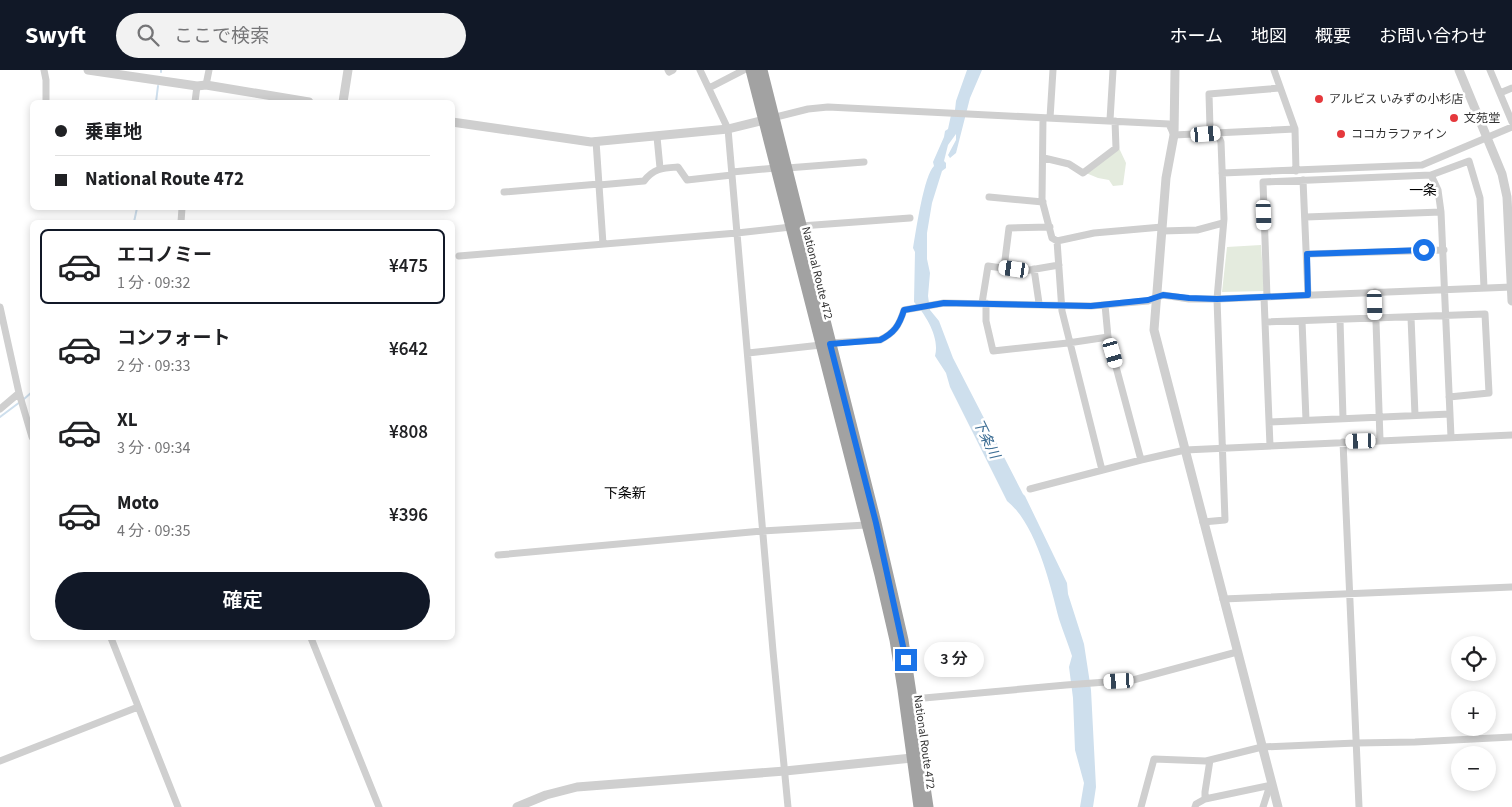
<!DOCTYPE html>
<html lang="ja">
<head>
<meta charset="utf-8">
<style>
  :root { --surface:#fff; --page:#f2f2f2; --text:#202124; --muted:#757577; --line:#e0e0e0; --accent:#111827 }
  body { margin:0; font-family:"Source Sans 3","Noto Sans JP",sans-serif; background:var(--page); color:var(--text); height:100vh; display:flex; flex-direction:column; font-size:19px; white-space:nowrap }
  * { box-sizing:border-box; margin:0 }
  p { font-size:16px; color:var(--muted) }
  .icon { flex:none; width:28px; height:28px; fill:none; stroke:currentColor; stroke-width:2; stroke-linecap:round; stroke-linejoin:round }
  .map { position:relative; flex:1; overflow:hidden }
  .panel { position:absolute; left:30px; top:150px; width:425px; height:420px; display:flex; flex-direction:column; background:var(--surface); border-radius:8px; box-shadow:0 2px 8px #0003 }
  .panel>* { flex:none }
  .hud { position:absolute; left:30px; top:30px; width:425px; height:110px; border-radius:8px; box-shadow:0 2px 8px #0003; display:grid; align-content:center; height:110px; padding:0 25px; background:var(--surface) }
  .tools { position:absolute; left:1451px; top:566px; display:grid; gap:10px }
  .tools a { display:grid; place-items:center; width:45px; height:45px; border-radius:50%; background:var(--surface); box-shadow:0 2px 8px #0003; font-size:25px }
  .end { position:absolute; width:22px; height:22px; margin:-11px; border:6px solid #1a73e8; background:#fff; box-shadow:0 0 0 2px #fff }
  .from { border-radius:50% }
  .bubble { position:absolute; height:35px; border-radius:18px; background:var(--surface); box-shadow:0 2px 8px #0003; font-size:16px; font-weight:600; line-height:35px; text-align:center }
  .car { position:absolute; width:15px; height:30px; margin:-15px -8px; border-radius:6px; box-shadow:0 0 4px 1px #0007; background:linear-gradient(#fff 24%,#345 0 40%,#fff 0 76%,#345 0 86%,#fff 0) }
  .hud b { display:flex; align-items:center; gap:18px; height:48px; font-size:19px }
  .hud b+b { border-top:1px solid var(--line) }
  .hud i { width:12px; height:12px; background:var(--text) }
  ul { padding:9px 0 0; list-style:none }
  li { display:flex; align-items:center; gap:15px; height:75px; margin:0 10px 8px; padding:0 15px; border:2px solid transparent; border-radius:8px }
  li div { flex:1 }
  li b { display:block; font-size:19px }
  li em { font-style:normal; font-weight:600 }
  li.active { border-color:var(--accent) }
  li>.icon { width:45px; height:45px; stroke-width:1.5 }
  .button { display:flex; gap:10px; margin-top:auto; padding:10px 25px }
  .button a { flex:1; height:58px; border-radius:30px; background:var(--accent); color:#fff; font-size:20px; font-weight:600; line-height:58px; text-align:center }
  header { display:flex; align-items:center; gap:30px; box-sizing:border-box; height:70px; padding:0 25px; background:var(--accent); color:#fff }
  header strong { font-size:24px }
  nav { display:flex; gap:28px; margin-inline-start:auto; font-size:18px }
  .search { width:350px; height:45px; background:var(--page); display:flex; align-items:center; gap:12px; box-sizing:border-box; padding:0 18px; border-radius:28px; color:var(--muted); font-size:19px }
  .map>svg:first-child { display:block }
  .green { fill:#e4ebde }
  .water { fill:#cedfed }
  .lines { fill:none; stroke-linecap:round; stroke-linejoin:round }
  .stream { stroke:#cedfed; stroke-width:2 }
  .minor { stroke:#cfcfcf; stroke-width:7 }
  .tertiary { stroke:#cfcfcf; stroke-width:9 }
  .trunk { stroke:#a2a2a2; stroke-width:11 }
  .route { stroke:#1a73e8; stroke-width:6 }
  .poi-dot { fill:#e5383c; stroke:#fff; stroke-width:2 }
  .labels { text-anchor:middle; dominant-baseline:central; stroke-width:5; stroke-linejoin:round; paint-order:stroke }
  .poi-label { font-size:12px; fill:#323232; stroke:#fff; text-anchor:start }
  .street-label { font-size:12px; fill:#323232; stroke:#fff }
  .neighbourhood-label { font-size:14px; fill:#000; stroke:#fff }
  .water-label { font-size:14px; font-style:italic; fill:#3f6f95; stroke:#fff }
</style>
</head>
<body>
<header>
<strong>Swyft</strong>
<div class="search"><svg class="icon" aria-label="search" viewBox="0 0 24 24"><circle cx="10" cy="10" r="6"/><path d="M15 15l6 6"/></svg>ここで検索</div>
<nav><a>ホーム</a><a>地図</a><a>概要</a><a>お問い合わせ</a></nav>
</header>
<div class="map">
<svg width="1512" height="737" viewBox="0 0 1512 737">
  <rect width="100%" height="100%" fill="#fff"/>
  <!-- green -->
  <path class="green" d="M1119 78 1126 93 1123 115 1113 116 1109 110 1098 108 1086 103Z
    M1261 175 1264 221 1222 222 1227 177Z"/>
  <!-- water -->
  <path class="water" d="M967 0H982L970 28 956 83 950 88 948 85 956 70V64L948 75 944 91 946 93V98L942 101 932 133 927 163V189L930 203 928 226 930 240 939 251 953 288 1023 424 1025 426 1067 513 1068 524 1084 574 1091 620 1096 717 1093 737H1080L1084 713 1075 680 1073 628 1069 597 1072 586C1068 574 1063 561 1059 549 1050 514 1036 454 1007 431L950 317 946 303 935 286C940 268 926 245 914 232L915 182 913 178C916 161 924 105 934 96L933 92 944 67 945 61 948 59 951 45 955 40 956 31Z"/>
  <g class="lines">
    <!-- stream -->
    <path class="stream" d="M161 2V0
      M156 32 158 16
      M134 152 137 138
      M24 329 32 322
      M0 347 20 332"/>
    <!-- minor -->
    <path class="minor" d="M44 0 46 10V32
      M668 0 669 2 673 0
      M700 0 728 59 773 581 788 737
      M1274 0 1295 59 1296 101
      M1490 0 1512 52
      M206 15 209 0
      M709 18 744 0
      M1500 23 1512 18
      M195 32 197 16
      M772 48 808 39 828 37 1169 54 1174 65 1295 59
      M1043 48 1042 130 1052 168 1057 171 1062 241 1102 400
      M1050 48 1053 0
      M1110 50 1113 0
      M657 67 660 98
      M596 71 603 174
      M1044 88 1069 94 1083 103 1116 78 1115 51
      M787 98 864 92
      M732 102 776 98
      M1222 103 1422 95 1512 57
      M1431 105 1438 120 1441 142 1451 367
      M1303 110 1308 225
      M599 115 644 111C654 98 663 98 678 97L687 110 732 105
      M504 122 599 114
      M989 127 1043 132
      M1306 147 1441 142
      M181 152 182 138
      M801 156 910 148
      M1162 161 1197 160 1223 153
      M1057 171 1094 163 1162 157
      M1307 184 1444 180
      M459 186 737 163 791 157
      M1004 198 1009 158 1050 157
      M1034 199 1039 233
      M1375 222 1380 370
      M1264 227 1270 376
      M1267 227 1263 112 1431 105 1469 91 1480 128 1484 218
      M982 233 988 196 1024 201 1059 195
      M986 233V251L993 281 1068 273 1108 267
      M1105 235 1108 267 1141 390
      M0 237 19 323 32 367
      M1411 247 1415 345
      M1340 250 1343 348
      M1302 251 1306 350
      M1265 252 1485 244 1489 323 1449 327
      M829 273 880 270C894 263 899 256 904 240L944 233 1091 236 1148 231 1163 225 1189 229H1217L1512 217
      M748 283 821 275
      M0 339 19 323
      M1269 352 1450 344
      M1343 372 1359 737
      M1030 419 1141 390 1185 380 1512 365
      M1203 452 1225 450 1217 229 1224 149 1221 72 1217 63 1210 58 1209 24 1280 18
      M498 485 762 461 866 455
      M1223 529 1512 517
      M111 568 178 737
      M311 568 379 737
      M913 629 1066 615 1133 610 1237 582
      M0 691 138 637
      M1205 729V722L1210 690
      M1141 737 1154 689 1206 691 1262 677 1356 673 1415 672 1512 667
      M1195 737 1196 734 1205 729 1272 715
      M1263 737 1270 715"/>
    <!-- tertiary -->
    <path class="tertiary" d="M88 0 197 16 206 15 309 32
      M1175 0 1174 65 1166 108 1154 260 1278 737
      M1459 0 1502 104 1507 127 1512 231
      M343 32 348 0
      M452 52 591 72 728 59 764 50
      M517 737 546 725 577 717 785 701 912 688"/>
    <!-- trunk -->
    <path class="trunk" d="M751 0 880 505 895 570 903 620 919 737
      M762 0 876 453 903 570 928 737"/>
  </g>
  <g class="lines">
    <!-- route -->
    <path class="route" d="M906 590 876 453 830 274 880 270C894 263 899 256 904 240L944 233 1091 236 1148 230 1163 225 1189 228 1217 229 1308 225 1307 184 1424 180"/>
  </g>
  <!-- markers -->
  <g class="poi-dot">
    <circle cx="1319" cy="29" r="5"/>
    <circle cx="1454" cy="48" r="5"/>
    <circle cx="1341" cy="64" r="5"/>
  </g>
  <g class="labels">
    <!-- poi labels -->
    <g class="poi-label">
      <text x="1329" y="29">アルビス いみずの小杉店</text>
      <text x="1464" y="48">文苑堂</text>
      <text x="1351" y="64">ココカラファイン</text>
    </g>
    <!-- street labels -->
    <g class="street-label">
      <text transform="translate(817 203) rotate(76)">National Route 472</text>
      <text transform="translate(924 672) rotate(82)">National Route 472</text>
    </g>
    <!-- neighbourhood labels -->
    <g class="neighbourhood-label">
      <text x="1423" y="121">一条</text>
      <text x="625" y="424">下条新</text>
    </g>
    <!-- water labels -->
    <g class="water-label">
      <text transform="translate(986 369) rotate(64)">下条川</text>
    </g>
  </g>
</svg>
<div class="tools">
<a><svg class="icon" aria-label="locate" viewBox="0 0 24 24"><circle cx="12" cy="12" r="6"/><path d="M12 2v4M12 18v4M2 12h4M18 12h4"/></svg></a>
<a>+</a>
<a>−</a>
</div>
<i class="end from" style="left:1424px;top:180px"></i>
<i class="end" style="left:906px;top:590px"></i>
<div class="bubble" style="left:924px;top:572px;width:60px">3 分</div>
<i class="car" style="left:1206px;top:64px;rotate:85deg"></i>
<i class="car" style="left:1264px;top:145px;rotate:178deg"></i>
<i class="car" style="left:1014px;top:199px;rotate:278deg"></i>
<i class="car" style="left:1375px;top:235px;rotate:178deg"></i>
<i class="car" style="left:1113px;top:283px;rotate:164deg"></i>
<i class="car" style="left:1361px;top:371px;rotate:268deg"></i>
<i class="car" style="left:1119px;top:611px;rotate:267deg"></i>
<div class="hud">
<b><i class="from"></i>乗車地</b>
<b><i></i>National Route 472</b>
</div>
<section class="panel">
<ul>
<li class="active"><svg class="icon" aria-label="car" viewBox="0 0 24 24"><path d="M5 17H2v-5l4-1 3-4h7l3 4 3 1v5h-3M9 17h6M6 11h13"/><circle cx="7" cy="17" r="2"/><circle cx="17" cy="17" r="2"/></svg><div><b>エコノミー</b><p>1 分 · 09:32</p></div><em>¥475</em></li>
<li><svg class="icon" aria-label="car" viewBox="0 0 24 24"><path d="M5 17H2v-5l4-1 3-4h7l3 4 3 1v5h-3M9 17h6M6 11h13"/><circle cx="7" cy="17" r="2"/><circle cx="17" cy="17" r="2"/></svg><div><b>コンフォート</b><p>2 分 · 09:33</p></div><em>¥642</em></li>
<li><svg class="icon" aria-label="car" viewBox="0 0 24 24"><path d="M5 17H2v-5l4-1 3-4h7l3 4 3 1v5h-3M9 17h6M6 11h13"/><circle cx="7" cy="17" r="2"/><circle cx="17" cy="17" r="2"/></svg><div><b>XL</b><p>3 分 · 09:34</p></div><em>¥808</em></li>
<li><svg class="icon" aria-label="car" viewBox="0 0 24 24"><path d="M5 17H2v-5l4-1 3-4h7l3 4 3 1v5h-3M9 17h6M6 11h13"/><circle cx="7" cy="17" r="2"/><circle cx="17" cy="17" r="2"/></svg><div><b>Moto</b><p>4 分 · 09:35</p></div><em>¥396</em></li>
</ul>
<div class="button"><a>確定</a></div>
</section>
</div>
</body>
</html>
